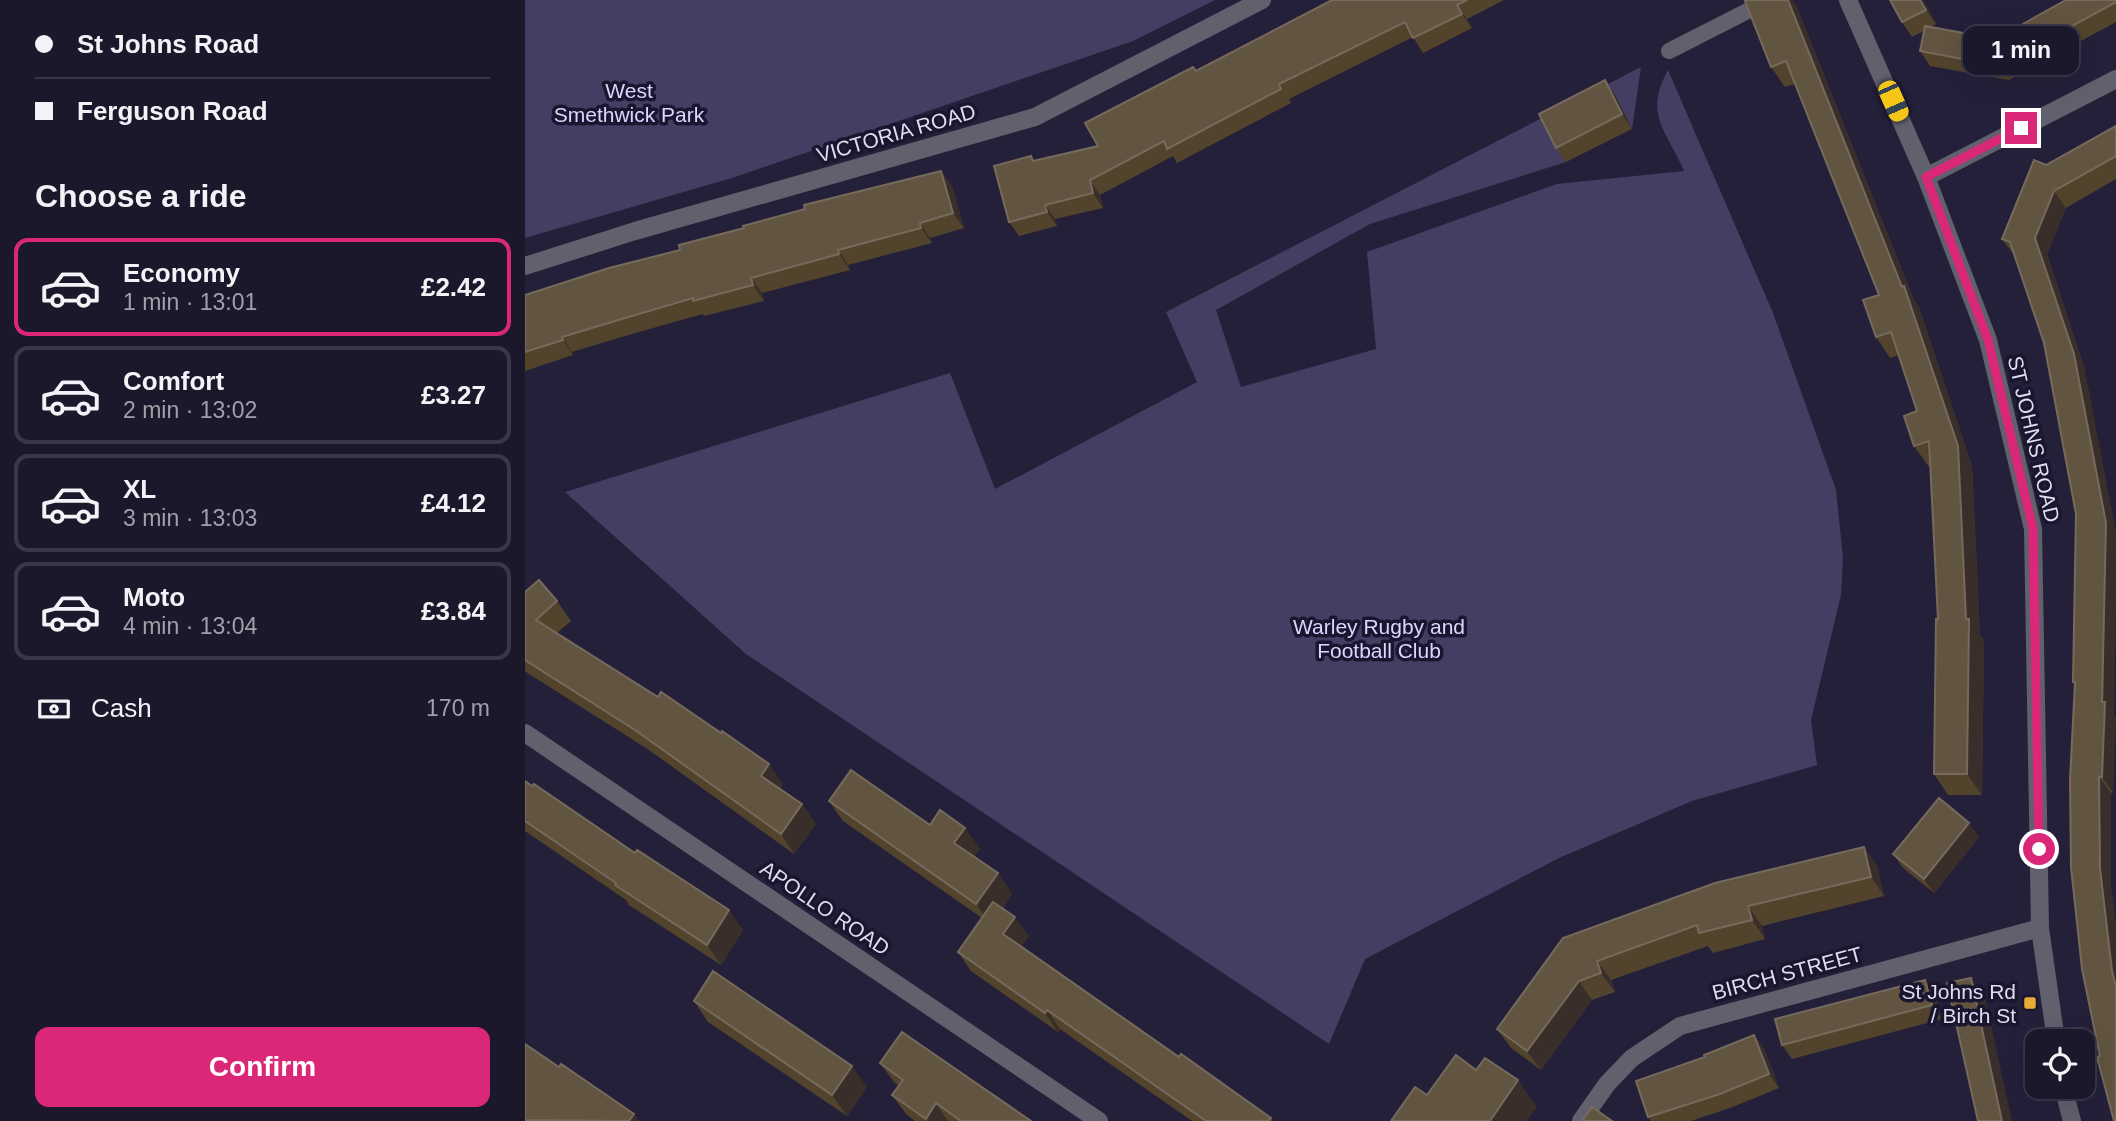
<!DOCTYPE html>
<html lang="en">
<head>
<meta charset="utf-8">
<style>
  :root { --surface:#1b182c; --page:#242134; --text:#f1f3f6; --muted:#a0a0a9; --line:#393748; --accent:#db2777 }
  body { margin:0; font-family:Helvetica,sans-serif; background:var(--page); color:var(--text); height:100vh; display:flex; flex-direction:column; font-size:26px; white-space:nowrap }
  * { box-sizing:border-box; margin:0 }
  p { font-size:23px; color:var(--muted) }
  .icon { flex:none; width:38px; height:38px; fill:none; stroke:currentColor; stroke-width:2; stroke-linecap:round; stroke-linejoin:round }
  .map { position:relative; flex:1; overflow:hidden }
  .panel { display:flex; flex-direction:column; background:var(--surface); width:525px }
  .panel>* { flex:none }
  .guide { display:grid; align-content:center; height:154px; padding:0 35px; background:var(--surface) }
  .controls { position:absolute; left:1500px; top:1029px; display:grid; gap:14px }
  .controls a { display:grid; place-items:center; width:70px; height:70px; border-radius:14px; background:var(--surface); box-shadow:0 7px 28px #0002,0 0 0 2px var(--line); font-size:35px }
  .end { position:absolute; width:32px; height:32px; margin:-16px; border:9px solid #db2777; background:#fff; box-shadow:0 0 0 4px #fff }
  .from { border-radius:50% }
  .bubble { position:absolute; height:49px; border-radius:14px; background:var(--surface); box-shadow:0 7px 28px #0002,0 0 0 2px var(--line); font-size:23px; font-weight:700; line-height:49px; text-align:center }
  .car { position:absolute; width:21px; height:42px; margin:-21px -10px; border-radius:9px; box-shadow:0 0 5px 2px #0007; background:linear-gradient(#f5c518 24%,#345 0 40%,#f5c518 0 76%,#345 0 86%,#f5c518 0) }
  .guide b { display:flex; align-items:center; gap:24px; height:66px; font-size:26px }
  .guide b+b { border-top:2px solid var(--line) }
  .guide i { width:18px; height:18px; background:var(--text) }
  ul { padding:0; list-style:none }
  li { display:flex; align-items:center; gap:21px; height:98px; margin:0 14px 10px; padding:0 21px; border:4px solid var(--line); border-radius:14px }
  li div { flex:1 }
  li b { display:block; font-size:26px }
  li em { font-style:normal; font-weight:700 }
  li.on { border-color:var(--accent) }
  li>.icon { width:63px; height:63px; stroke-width:1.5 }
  h2 { padding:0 35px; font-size:32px; line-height:84px }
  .pay { display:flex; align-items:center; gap:18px; height:77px; padding:0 35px; font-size:26px }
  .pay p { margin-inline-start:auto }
  .action { display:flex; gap:14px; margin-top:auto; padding:14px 35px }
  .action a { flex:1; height:80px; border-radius:14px; background:var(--accent); color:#fff; font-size:28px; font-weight:700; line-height:80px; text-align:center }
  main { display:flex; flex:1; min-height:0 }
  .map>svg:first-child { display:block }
  .green { fill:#443e63 }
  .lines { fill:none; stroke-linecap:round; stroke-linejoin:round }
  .service { stroke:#61606d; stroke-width:16 }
  .minor { stroke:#61606d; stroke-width:18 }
  .wall { fill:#52442c }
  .shaded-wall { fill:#392e29 }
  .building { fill:#615441; stroke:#756a5c; stroke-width:2 }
  .route { stroke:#db2777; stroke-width:9 }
  .poi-dot { fill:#e5ad36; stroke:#1b162f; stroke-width:2.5 }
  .labels { text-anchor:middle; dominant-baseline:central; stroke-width:7; stroke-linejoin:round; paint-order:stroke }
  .park-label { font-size:21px; fill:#dbd6fd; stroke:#1b162f }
  .street-label { font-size:21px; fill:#dfdeef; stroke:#1b162f }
  .poi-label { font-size:21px; fill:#dfdeef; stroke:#1b162f; text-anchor:end }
</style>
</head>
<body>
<main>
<section class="panel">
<div class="guide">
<b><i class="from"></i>St Johns Road</b>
<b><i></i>Ferguson Road</b>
</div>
<h2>Choose a ride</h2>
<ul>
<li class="on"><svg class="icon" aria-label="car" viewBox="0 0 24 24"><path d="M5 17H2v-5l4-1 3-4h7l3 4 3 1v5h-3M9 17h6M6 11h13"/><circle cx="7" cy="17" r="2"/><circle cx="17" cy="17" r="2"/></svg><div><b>Economy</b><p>1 min · 13:01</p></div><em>£2.42</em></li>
<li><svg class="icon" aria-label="car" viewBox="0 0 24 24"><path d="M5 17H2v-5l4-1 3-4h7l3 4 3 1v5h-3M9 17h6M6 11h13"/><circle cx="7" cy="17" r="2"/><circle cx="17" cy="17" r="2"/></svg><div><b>Comfort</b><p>2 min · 13:02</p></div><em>£3.27</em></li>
<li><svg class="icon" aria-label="car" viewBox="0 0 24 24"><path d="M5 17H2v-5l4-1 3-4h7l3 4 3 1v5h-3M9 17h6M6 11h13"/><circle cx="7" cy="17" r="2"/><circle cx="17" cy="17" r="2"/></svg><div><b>XL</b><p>3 min · 13:03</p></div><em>£4.12</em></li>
<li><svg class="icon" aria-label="car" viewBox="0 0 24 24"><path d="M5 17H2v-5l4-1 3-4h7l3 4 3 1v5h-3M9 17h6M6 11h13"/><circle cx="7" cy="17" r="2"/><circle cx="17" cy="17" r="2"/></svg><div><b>Moto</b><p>4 min · 13:04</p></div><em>£3.84</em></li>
</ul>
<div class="pay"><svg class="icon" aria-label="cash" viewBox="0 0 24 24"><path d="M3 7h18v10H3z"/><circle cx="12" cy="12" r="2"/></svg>Cash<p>170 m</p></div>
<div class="action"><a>Confirm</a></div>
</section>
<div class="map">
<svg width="1591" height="1121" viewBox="0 0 1591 1121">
  <rect width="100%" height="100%" fill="#24203a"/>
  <!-- green -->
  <path class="green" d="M0 0H690L608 41 207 178 0 238Z
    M1116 67 1107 129 1090 95 1024 128 1041 162 845 224 691 310 716 387 851 349 842 252 1032 184 1159 171C1142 131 1118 115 1143 70L1248 313 1311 490 1318 557 1316 595 1286 720 1292 765 1167 801 1034 858 840 959 804 1044 221 654 40 492 425 373 470 489 672 382 641 312Z"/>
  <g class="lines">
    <!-- service -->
    <path class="service" d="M1144 51 1244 0"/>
    <!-- minor -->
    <path class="minor" d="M1323 0 1401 177 1463 340 1508 529 1515 928 1531 1041
      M1401 177 1591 79
      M0 266 110 231 510 117 737 0
      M0 733 574 1121
      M1538 1087 1547 1121
      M1056 1121 1082 1084 1107 1058 1155 1026 1515 928"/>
  </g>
  <!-- wall -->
  <path class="wall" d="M807 0H979L942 19 947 28 898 53 888 37 764 99 766 103 652 163 648 156 575 195 578 208 530 219 532 226 494 236 484 222 510 161 573 146 668 67 671 71Z
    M1223 0H1267L1272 7 1389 300 1394 307 1447 466 1455 635 1459 640 1457 795H1423L1409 774 1413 619 1405 467H1404L1389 446 1392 411 1374 355 1365 358 1351 337 1354 295 1270 84 1260 87 1246 67Z
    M1398 0 1411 24 1406 27 1471 39 1591 0V22L1484 80 1405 66 1395 51 1399 31 1387 37 1377 22Z
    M1090 95 1107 129 1041 162 1031 148Z
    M1591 126V179L1541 208 1522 254 1560 370 1589 715 1588 793H1586V885L1575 1056 1550 685 1548 682 1551 514 1519 343 1489 255 1477 239 1521 165Z
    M416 171 427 186 439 228 405 238 407 243 323 265 325 270 237 293 239 301 179 316 178 314 110 333 47 352 48 355 0 371V295L155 250 219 228Z
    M0 592 32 601 46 621 32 633 258 784 255 789 277 804 291 824 269 854 124 750 1 672 0 670Z
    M0 781 218 930 196 965 104 905 101 900 0 831Z
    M304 801 405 825 440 828 455 849 449 856 473 873 487 894 478 908 504 936 496 947 654 1057 746 1118 748 1121H667L535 1029 533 1032 446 971 433 952 457 918 318 821Z
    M1454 837 1409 893 1378 868 1368 854Z
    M1339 847 1352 866 1359 896 1237 926 1240 939 1188 953 1183 946 1086 980 1090 992 1067 1000 1016 1070 986 1048 972 1029 1038 938Z
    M1400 980 1410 994 1417 1019 1267 1059 1257 1045Z
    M169 1001 342 1087 322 1116 183 1022Z
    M1229 1035 1239 1049 1254 1088 1205 1108 1166 1121H1126L1123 1117 1180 1057Z
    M355 1063 506 1121H390L381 1114 367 1095 374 1086 369 1082Z"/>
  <!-- shaded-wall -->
  <path class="shaded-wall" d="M1263 0H1267L1272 7 1389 300 1394 307 1447 466 1455 635 1459 640 1457 795 1442 774 1441 619 1377 287Z
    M1395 0H1398L1411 24 1401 10Z
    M932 5 942 19 947 28 937 14Z
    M1080 80 1090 95 1107 129 1097 114Z
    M416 171 427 186 439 228 428 213Z
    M565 180 575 195 578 208 568 193Z
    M1529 191 1541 208 1522 254 1560 370 1591 532V606L1589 715 1591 718V721L1588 793 1577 777 1581 523 1510 238Z
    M520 205 530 219 532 226 522 212Z
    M395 223 405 238 407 243 396 228Z
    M313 250 323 265 325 270 314 254Z
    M226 278 237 293 239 301 228 285Z
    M37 337 47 352 48 355 38 340Z
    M244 764 258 784 250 795 236 776Z
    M1574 777 1586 793V885L1591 923V987L1587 971 1575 868Z
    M277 804 291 824 269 854 256 834Z
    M1444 823 1454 837 1409 893 1399 879Z
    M440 828 455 849 444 863 429 843Z
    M1339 847 1352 866 1359 896 1346 877Z
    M473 873 487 894 466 925 451 904Z
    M1223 906 1237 926 1240 939 1227 920Z
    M204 910 218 930 196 965 182 945Z
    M490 917 504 936 492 953 478 934Z
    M1072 961 1086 980 1090 992 1076 973Z
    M1446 978 1460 998 1487 1121H1477Z
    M1400 980 1410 994 1417 1019 1407 1005Z
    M1054 981 1067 1000 1016 1070 1002 1051Z
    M522 1010 535 1029 533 1032 520 1013Z
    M1229 1035 1239 1049 1254 1088 1244 1074Z
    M327 1066 342 1087 322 1116 307 1095Z
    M993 1080 1012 1107 1002 1121H965Z
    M411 1103 423 1121H402L401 1119Z
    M109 1114 114 1121H104Z"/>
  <!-- building -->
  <path class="building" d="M807 0H942L932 5 937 14 888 38 880 22 754 84 756 89 642 149 639 141 565 180 568 193 520 205 522 212 484 222 469 166 506 156 508 161 573 146 560 123 668 67 671 71Z
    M1223 0H1263L1377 287 1379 286 1433 446 1441 619H1444L1442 774H1409L1411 619H1413L1404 441 1389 446 1379 416 1392 411 1366 332 1351 337 1338 300 1354 295 1261 61 1246 67 1220 1Z
    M1365 0H1395L1401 10 1377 22Z
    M1541 0H1591V2L1474 66 1395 51 1400 26 1471 39Z
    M1080 80 1097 114 1031 148 1014 114Z
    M1591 126V156L1529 191 1510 238 1549 354 1581 523 1577 702H1580L1577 777H1574L1575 868 1587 971 1591 987V1121H1589L1572 1057 1575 1056 1557 969 1546 867 1545 780 1550 682H1548L1551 514 1519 343 1485 242 1477 239 1509 160 1521 165Z
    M416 171 428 213 395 223 396 228 313 250 314 254 226 278 228 285 168 301V298L100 318 37 337 38 340 0 352V295L84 268 155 250 154 245 219 228 218 226 280 209 279 205Z
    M14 580 32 601 11 620 133 697 136 692 196 733 197 731 244 764 236 776 277 804 256 834 110 730 0 660V592Z
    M326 770 405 825 415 810 440 828 429 843 473 873 451 904 304 801Z
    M0 781 7 786 9 784 110 853 112 850 204 910 182 945 90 885 91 883 0 821Z
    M1414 798 1444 823 1399 879 1368 854Z
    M1339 847 1346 877 1223 906 1227 920 1174 933 1172 925 1072 961 1076 973 1054 981 1002 1051 972 1029 1038 938 1190 883Z
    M468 902 490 917 478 934 654 1057 656 1054 746 1118 743 1121H681L522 1010 520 1013 433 952Z
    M188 971 327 1066 307 1095 169 1001Z
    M1446 978 1477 1121H1453L1422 983Z
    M1400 980 1407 1005 1257 1045 1250 1019Z
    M377 1032 506 1121H436L411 1103 401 1119 367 1095 378 1080 355 1063Z
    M1229 1035 1244 1074 1195 1094 1123 1117 1111 1081 1180 1057 1179 1055Z
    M0 1044 34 1067 36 1064 109 1114 104 1121 0 1120Z
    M931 1055 951 1070 960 1058 993 1080 965 1121H866L890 1087 902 1095Z
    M1067 1107 1087 1121H1057Z"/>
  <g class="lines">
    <!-- route -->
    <path class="route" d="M1496 128 1401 177 1463 340 1508 529 1514 849"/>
  </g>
  <!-- markers -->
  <rect class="poi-dot" x="1498" y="996" width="14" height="14" rx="3.5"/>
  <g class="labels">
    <!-- park labels -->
    <g class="park-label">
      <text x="104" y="90">West<tspan x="104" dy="24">Smethwick Park</tspan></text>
      <text x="854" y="626">Warley Rugby and<tspan x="854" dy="24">Football Club</tspan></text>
    </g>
    <!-- street labels -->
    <g class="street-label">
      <text transform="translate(371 133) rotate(-16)">VICTORIA ROAD</text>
      <text transform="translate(1509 439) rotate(77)">ST JOHNS ROAD</text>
      <text transform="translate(300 908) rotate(34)">APOLLO ROAD</text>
      <text transform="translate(1262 973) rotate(-15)">BIRCH STREET</text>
    </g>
    <!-- poi labels -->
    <g class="poi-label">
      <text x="1491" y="991">St Johns Rd<tspan x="1491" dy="24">/ Birch St</tspan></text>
    </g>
  </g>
</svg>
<div class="controls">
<a><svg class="icon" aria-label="locate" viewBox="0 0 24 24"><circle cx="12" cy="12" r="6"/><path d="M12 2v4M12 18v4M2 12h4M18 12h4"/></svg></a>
</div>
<i class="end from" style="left:1514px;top:849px"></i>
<i class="end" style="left:1496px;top:128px"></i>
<div class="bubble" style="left:1438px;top:26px;width:116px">1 min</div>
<i class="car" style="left:1368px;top:101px;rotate:156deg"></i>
</div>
</main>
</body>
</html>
